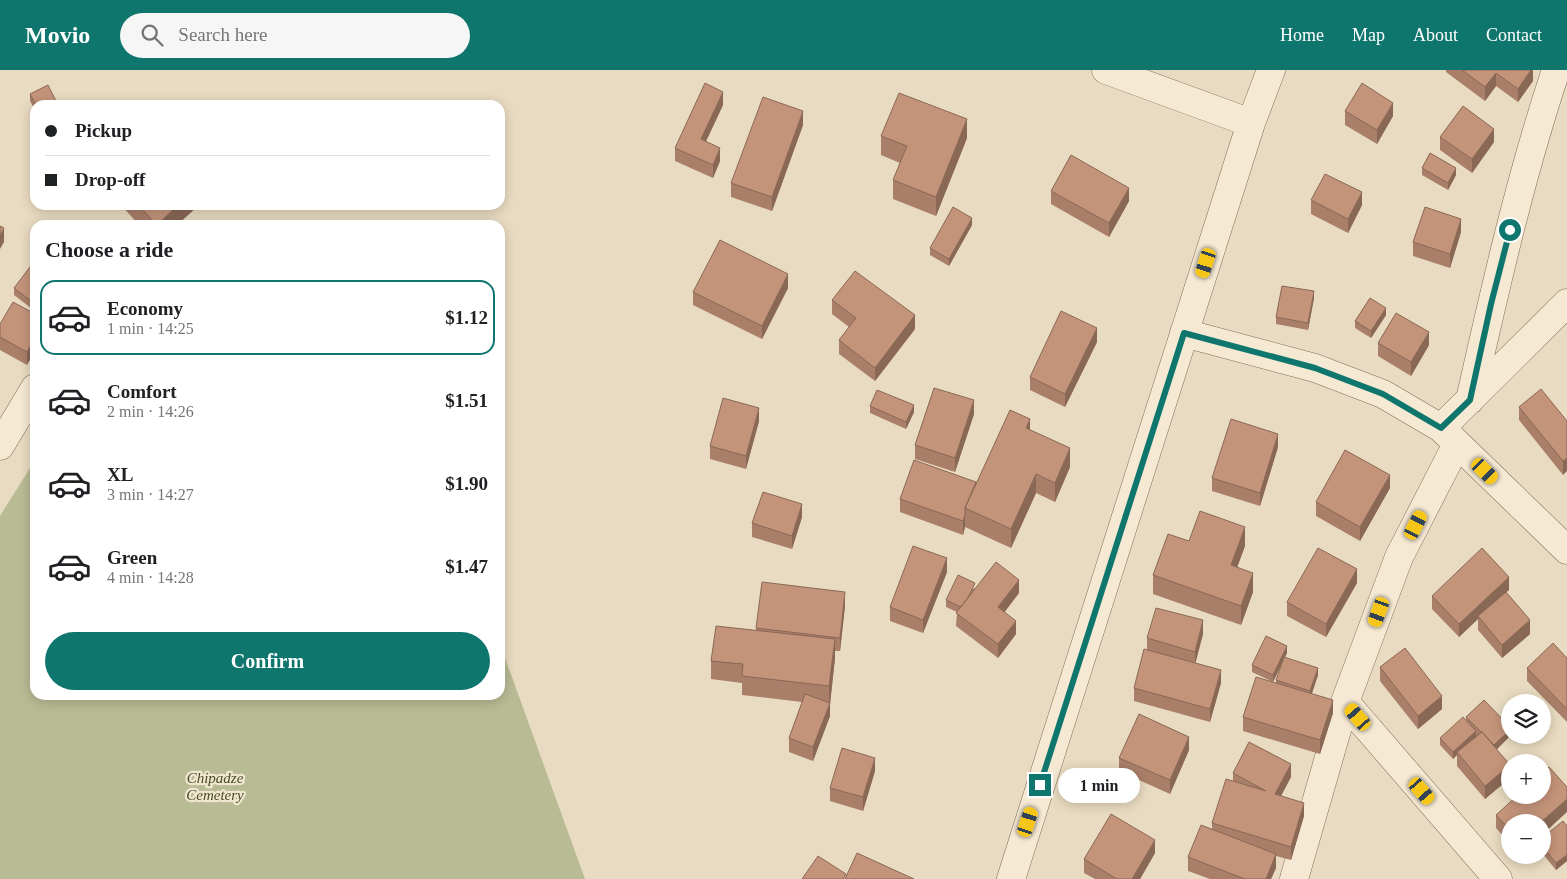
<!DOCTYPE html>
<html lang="en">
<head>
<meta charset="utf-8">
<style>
  :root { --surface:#fff; --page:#f6f6f6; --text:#202124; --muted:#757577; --line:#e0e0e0; --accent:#0f766e }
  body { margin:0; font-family:Georgia,serif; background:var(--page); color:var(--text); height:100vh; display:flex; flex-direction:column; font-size:19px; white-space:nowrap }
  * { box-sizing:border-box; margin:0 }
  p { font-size:16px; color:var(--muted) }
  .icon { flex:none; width:28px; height:28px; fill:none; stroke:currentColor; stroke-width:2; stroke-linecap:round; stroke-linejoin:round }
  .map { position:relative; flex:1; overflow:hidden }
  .sheet { position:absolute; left:30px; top:150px; width:475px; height:480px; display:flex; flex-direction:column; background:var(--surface); border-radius:15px; box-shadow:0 2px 12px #0003 }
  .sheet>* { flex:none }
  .top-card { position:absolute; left:30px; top:30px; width:475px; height:110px; border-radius:15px; box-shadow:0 2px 12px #0003; display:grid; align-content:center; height:110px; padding:0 15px; background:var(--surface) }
  .buttons { position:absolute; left:1501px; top:624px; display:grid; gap:10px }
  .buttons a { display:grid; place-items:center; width:50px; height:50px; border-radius:50%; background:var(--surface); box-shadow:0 2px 12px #0003; font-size:25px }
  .end { position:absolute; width:22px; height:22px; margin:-11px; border:6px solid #0f766e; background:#fff; box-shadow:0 0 0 2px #fff }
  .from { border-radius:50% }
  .bubble { position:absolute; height:35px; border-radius:18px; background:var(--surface); box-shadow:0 2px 12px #0003; font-size:16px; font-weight:600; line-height:35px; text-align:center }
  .car { position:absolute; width:15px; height:30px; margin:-15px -8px; border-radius:6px; box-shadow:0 0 4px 1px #0007; background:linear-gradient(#f5c518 24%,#345 0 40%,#f5c518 0 76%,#345 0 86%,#f5c518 0) }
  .top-card b { display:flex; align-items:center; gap:18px; height:48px; font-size:19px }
  .top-card b+b { border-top:1px solid var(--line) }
  .top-card i { width:12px; height:12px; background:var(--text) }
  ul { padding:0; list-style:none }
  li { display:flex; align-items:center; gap:15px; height:75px; margin:0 10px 8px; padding:0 5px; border:2px solid transparent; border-radius:15px }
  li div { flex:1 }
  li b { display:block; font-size:19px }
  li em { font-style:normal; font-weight:600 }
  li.current { border-color:var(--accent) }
  li>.icon { width:45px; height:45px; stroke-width:1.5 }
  h2 { padding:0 15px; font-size:22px; line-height:60px }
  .primary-button { display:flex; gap:10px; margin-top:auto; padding:10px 15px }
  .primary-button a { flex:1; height:58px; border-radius:30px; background:var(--accent); color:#fff; font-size:20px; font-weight:600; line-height:58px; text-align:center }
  header { display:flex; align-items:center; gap:30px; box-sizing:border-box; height:70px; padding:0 25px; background:var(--accent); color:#fff }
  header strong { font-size:24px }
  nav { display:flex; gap:28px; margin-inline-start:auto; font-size:18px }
  .search { width:350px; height:45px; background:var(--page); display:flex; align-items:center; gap:12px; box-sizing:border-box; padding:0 18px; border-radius:28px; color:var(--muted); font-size:19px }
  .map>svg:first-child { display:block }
  .cemetery { fill:#b9bb95 }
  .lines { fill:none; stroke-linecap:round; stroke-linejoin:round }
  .minor-casing { stroke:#816c5a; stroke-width:29 }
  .minor { stroke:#f5e9d3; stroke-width:28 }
  .wall { fill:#a97f69 }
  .shaded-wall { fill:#896855 }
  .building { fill:#c4947a; stroke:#896855 }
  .route { stroke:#0f766e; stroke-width:6 }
  .labels { text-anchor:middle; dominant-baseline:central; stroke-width:4.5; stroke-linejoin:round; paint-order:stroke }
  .park-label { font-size:15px; font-style:italic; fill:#454c26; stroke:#f1e6d0 }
</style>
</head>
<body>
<header>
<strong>Movio</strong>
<div class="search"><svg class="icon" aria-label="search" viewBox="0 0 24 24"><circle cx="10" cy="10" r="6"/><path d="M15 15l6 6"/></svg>Search here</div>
<nav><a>Home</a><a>Map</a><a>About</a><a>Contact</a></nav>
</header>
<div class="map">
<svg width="1567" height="809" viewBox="0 0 1567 809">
  <rect width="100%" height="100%" fill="#e9dbc1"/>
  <!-- cemetery -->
  <path class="cemetery" d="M35 390V625H500V574L585 809H0V446Z"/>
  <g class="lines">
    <defs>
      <path id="minor" d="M1106 0 1251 53
        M1184 263 1315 298 1383 324 1441 358 1567 480
        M1470 330C1495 219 1520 108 1556 0
        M1441 358 1567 233
        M0 376 35 318
        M1345 632 1498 809
        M1011 809 1251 53 1271 0
        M1294 809 1345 632 1399 487 1457 374"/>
    </defs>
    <!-- minor casing -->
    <use href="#minor" class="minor-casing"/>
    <!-- minor -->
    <use href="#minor" class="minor"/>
  </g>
  <!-- wall -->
  <path class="wall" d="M1446 0H1533V11L1518 32 1496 16 1485 31 1446 2Z
    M30 24 58 35H35V40L30 31Z
    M723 35 706 71 720 91 713 108 675 91V78Z
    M1345 41 1393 46 1377 74 1345 55Z
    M803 55 772 141 731 127V113Z
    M881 66 967 68 936 146 893 129V110L900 93 881 85Z
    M1440 67 1494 72 1472 103 1440 80Z
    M1422 98 1456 105 1448 120 1422 105Z
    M1051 121 1129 131 1109 167 1051 134Z
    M1311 130 1362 135 1348 163 1311 144Z
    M121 135H199L177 155H139Z
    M972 155 949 196 930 185V178Z
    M1461 162 1450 198 1413 186V172Z
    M35 200V241L14 225V218Z
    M788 218 762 269 693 235V222Z
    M1314 228 1308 260 1276 254V247Z
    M832 230 915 259 875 311 839 284V270L849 257 832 244Z
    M35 244 27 295 0 280V254Z
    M1386 245 1371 268 1355 258V251Z
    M1097 272 1065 337 1030 320V307Z
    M1378 273 1429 275 1411 306 1378 286Z
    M870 336 914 342 906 359 870 343Z
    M1519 337 1567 351 1563 405 1519 350Z
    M974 344 955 402 915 389V375Z
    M759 351 746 399 710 389V376Z
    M1030 360 1070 397 1055 432 1036 423 1011 478 965 457 963 465 900 442V429L976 412Z
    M1278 377 1260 436 1212 421V408Z
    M1390 418 1360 471 1316 446V432Z
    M802 447 792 479 752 467V453Z
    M1189 471 1245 476 1237 497 1253 522 1241 555 1153 524V505Z
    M947 502 923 563 890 551V537Z
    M1357 513 1326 567 1287 546V532Z
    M975 518 1019 523 1004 542 1016 564 998 588 956 556 957 542 946 537V530Z
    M1509 520 1506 522 1530 564 1502 588 1478 560V549L1459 567 1432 539V526Z
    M845 536 840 581H835V588L830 634V646L813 691 789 682V668L802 632 742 625V613L711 609V591L756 560V558Z
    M1203 564 1195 593 1221 613 1210 652 1134 631V618L1147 580V568Z
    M1287 583 1285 587 1318 605 1312 624 1333 643 1320 684 1243 661V647L1276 613V610L1283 590 1273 612 1252 602V595Z
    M1567 588V652L1527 611V598Z
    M1380 597 1442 639 1418 659 1380 611Z
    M1466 647 1511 665 1497 679 1510 708 1485 729 1457 696V685L1453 689 1440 675V668L1466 650Z
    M1189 680 1170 724 1119 701V688Z
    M875 701 863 741 830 731V718Z
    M1233 703 1291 707 1281 726 1304 746 1291 790 1276 786V798L1271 809H1210L1188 801V787L1212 760V753L1233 712Z
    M1496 745 1510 752V774L1496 758Z
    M1567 756V791L1556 800 1542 783V768Z
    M1155 783 1140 809H1095L1084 803V789Z"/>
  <!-- shaded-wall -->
  <path class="shaded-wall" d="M1531 0H1533V11L1518 32V19Z
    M1496 3V16L1485 31V17Z
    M723 22V35L701 82V69Z
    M1393 33V46L1377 74V60Z
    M803 41V55L772 141V127Z
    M967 49V68L936 146V127Z
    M1494 59V72L1472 103V89Z
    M720 78V91L713 108V95Z
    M1456 98V105L1448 120V113Z
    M1129 118V131L1109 167V153Z
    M1362 122V135L1348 163V149Z
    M178 135H199L177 155H157Z
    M972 148V155L949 196V189Z
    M1461 149V162L1450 198V184Z
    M4 158V172L0 179V166Z
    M788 204V218L762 269V256Z
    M1314 221V228L1308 260V253Z
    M1386 238V245L1371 268V261Z
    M915 245V259L875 311V298Z
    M1097 258V272L1065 337V324Z
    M1429 262V275L1411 306V292Z
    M35 268V281L27 295V282Z
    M974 330V344L955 402V388Z
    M914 335V342L906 359V352Z
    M759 338V351L746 399V386Z
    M1030 349V368L1026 358Z
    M1278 364V377L1260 436V423Z
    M1070 378V397L1055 432V413Z
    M1567 388V401L1563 405V391Z
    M1036 404V423L1011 478V459Z
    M1390 405V418L1360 471V457Z
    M802 434V447L792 479V466Z
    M965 445V457L963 465V451Z
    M1245 457V476L1231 514V495Z
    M947 488V502L923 563V550Z
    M1357 499V513L1326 567V554Z
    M1253 503V522L1241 555V536Z
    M1509 507V520L1479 548 1478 546V549L1459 567V554Z
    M1019 510V523L998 551V537Z
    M845 522V536L840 581V568Z
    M1203 550V564L1195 595V582Z
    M1530 550V564L1502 588V575Z
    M1016 551V564L998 588V574Z
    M835 569V588L830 634V646L813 691V677L829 634V616Z
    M1287 576V583L1273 612V605Z
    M1318 598V605L1310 628V621Z
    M1221 600V613L1210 652V639Z
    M1442 626V639L1418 659V646Z
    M1333 630V643L1320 684V670Z
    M1510 660V665H1511L1494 682V675Z
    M1476 661V668L1457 682V685L1453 689V682Z
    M1189 667V680L1170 724V710Z
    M875 688V701L863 741V727Z
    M1291 694V707L1275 737V724Z
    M1510 695V708L1485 729V716Z
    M1567 729V742L1542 765V752H1541Z
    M1304 733V746L1291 790V777Z
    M1155 770V783L1140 809H1132Z
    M1276 784V798L1271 809H1266Z
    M1567 785V791L1556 800V793Z"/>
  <!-- building -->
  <path class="building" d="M1462 0H1531L1518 19 1496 3 1485 17Z
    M705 13 723 22 701 69 720 78 713 95 675 78Z
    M1362 13 1393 33 1377 60 1345 41Z
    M48 15 58 35H36L30 24Z
    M899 23 967 49 936 127 893 110 907 76 881 66Z
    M763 27 803 41 772 127 731 113Z
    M1463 36 1494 59 1472 89 1440 67Z
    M1430 83 1456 98 1448 113 1422 98Z
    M1071 85 1129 118 1109 153 1051 121Z
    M1325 104 1362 122 1348 149 1311 130Z
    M138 135H178L157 155Z
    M953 137 972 148 949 189 930 178Z
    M1425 137 1461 149 1450 184 1413 172Z
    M0 156 4 158 0 166Z
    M720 170 788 204 762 256 693 222Z
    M30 197 35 200V234L14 218Z
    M855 201 915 245 875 298 839 270 856 248 832 230Z
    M1282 216 1314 221 1308 253 1276 247Z
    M1370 228 1386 238 1371 261 1355 251Z
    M13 232 35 244V268L27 282 0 267V254Z
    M1061 241 1097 258 1065 324 1030 307Z
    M1396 243 1429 262 1411 292 1378 273Z
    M934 318 974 330 955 388 915 375Z
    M1541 319 1567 351V388L1563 391 1519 337Z
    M877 320 914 335 906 352 870 336Z
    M723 328 759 338 746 386 710 376Z
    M1010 340 1030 349 1026 358 1070 378 1055 413 1036 404 1011 459 965 438Z
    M1231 349 1278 364 1260 423 1212 408Z
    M1345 380 1390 405 1360 457 1316 432Z
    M914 390 976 412 965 438V445L963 451 900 429Z
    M763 422 802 434 792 466 752 453Z
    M1200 441 1245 457 1231 495 1253 503 1241 536 1153 505 1168 464 1189 471Z
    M913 476 947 488 923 550 890 537Z
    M1318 478 1357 499 1326 554 1287 532Z
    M1482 478 1509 507 1459 554 1432 526Z
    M996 492 1019 510 998 537 1016 551 998 574 956 543Z
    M958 505 975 513 969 526 961 537 946 530Z
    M762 512 845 522 840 568 756 558Z
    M1506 522 1530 550 1502 575 1478 546Z
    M1156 538 1203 550 1195 582 1147 568Z
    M716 556 835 569 829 616 742 606 743 594 711 591Z
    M1266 566 1287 576 1273 605 1252 595Z
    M1553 573 1567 588V639L1527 598Z
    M1405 578 1442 626 1418 646 1380 597Z
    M1144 579 1221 600 1210 639 1134 618Z
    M1284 587 1318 598 1310 621 1276 610Z
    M1256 607 1333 630 1320 670 1243 647Z
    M805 624 830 633 813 677 789 668Z
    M1484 630 1510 657V660L1494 675 1482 662H1481L1466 647Z
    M1139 644 1189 667 1170 710 1119 688Z
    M1463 647 1476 661 1453 682 1440 668Z
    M1482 662 1510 695 1485 716 1457 682Z
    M1249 672 1291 694 1275 724 1304 733 1291 777 1212 753 1226 709 1266 721 1233 703Z
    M842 678 875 688 863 727 830 718Z
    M1549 697 1567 717V729L1541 752H1510V760L1496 745 1518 725H1542V703Z
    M1111 744 1155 770 1132 809H1117L1084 789Z
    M1563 751 1567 756V785L1556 793 1542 776V768Z
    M1201 755 1276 784 1266 809H1245L1188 787Z
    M857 783 914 809H845Z
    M818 786 846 804 843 809H802Z"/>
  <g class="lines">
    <!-- route -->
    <path class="route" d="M1040 715 1184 263 1315 298 1383 324 1441 358 1470 330 1491 234 1510 160"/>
  </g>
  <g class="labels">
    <!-- park labels -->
    <g class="park-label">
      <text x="215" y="708">Chipadze<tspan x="215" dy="17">Cemetery</tspan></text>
    </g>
  </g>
</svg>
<div class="buttons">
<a><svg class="icon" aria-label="layers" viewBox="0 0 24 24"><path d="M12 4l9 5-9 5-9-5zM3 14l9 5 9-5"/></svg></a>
<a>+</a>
<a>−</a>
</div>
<i class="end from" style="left:1510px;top:160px"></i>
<i class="end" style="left:1040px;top:715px"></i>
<div class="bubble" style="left:1058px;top:698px;width:82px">1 min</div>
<i class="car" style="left:1206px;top:193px;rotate:198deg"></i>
<i class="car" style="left:1485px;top:401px;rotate:134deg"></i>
<i class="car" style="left:1416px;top:455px;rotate:27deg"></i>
<i class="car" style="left:1379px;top:542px;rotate:200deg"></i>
<i class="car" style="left:1358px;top:647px;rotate:319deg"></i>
<i class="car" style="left:1422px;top:721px;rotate:139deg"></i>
<i class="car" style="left:1028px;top:752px;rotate:18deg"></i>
<div class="top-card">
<b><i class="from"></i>Pickup</b>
<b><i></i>Drop-off</b>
</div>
<section class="sheet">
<h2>Choose a ride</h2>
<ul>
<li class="current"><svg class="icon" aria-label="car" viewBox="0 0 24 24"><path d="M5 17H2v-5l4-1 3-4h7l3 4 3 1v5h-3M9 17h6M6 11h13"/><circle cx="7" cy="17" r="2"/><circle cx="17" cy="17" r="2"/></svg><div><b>Economy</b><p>1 min · 14:25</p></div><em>$1.12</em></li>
<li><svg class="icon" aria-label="car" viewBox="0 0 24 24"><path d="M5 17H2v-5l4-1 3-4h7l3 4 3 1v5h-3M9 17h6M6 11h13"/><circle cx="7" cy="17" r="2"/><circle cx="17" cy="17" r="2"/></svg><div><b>Comfort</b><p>2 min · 14:26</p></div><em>$1.51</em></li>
<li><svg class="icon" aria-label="car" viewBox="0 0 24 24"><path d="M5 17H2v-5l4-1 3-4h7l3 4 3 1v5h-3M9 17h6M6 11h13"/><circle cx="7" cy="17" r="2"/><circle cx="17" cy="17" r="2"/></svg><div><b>XL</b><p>3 min · 14:27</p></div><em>$1.90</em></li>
<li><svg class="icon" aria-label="car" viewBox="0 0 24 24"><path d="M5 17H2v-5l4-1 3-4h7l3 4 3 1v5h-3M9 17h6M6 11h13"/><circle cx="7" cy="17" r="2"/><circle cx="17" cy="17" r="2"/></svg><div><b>Green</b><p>4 min · 14:28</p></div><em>$1.47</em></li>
</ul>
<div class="primary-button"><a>Confirm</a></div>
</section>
</div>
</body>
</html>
